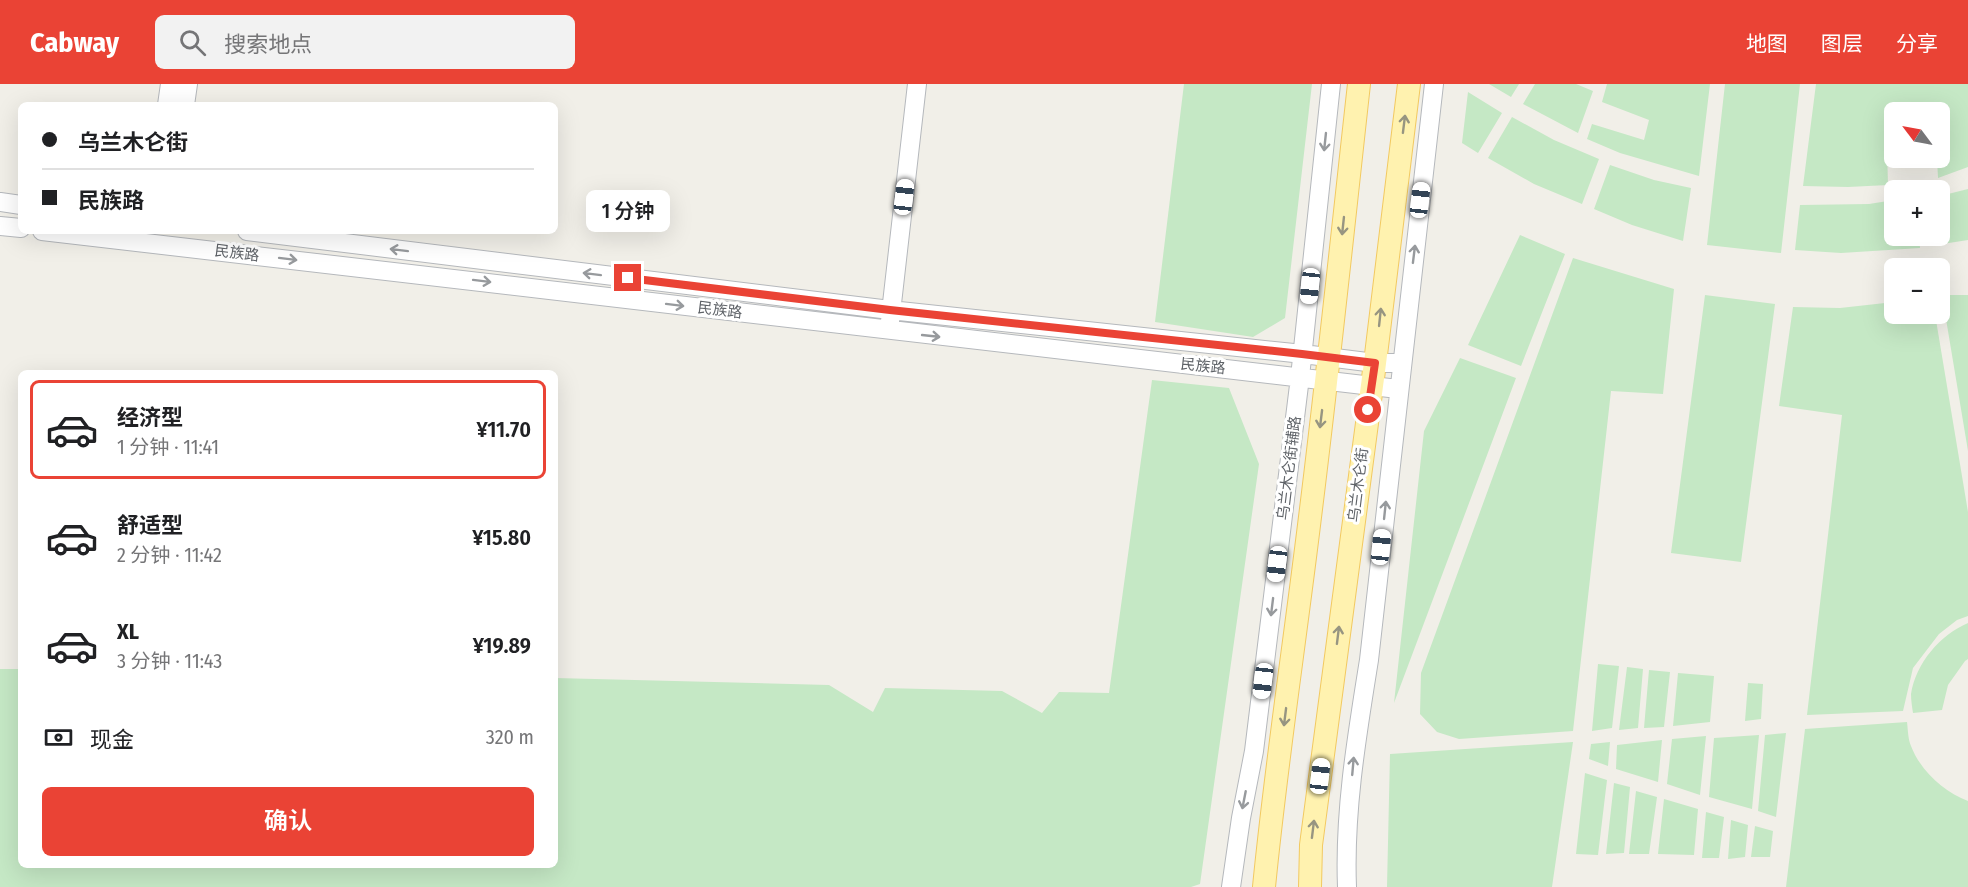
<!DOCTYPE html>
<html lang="zh">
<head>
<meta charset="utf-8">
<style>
  :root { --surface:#fff; --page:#f2f2f2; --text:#202124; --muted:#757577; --line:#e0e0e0; --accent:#ea4335 }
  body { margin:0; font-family:"Fira Sans Condensed","Noto Sans SC",sans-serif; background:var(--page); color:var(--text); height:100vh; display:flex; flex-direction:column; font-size:22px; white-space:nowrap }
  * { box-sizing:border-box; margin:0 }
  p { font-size:20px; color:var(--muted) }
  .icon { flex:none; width:33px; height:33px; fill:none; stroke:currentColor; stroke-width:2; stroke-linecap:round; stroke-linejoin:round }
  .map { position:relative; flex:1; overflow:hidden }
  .details { position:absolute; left:18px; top:286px; width:540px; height:498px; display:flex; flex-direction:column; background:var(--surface); border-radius:9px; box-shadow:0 6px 24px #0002 }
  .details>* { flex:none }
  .hud { position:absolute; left:18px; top:18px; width:540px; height:132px; border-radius:9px; box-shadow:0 6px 24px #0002; display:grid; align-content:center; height:132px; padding:0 24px; background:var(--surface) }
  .needle { width:39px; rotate:302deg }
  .buttons { position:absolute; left:1884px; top:18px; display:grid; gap:12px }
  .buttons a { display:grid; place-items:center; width:66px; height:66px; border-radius:9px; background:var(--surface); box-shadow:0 6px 24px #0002; font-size:30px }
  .end { position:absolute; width:27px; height:27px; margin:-14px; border:8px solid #ea4335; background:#fff; box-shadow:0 0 0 3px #fff }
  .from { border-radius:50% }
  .bubble { position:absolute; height:42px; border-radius:9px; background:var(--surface); box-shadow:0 6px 24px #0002; font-size:20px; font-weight:600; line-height:42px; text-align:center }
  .car { position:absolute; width:18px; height:36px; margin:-18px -9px; border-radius:8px; box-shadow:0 0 4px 2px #0007; background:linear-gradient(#fff 24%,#345 0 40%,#fff 0 76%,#345 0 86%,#fff 0) }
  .hud b { display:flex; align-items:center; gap:21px; height:57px; font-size:22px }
  .hud b+b { border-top:2px solid var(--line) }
  .hud i { width:15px; height:15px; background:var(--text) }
  ul { padding:10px 0 0; list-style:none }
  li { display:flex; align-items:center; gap:18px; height:99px; margin:0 12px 9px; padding:0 12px; border:3px solid transparent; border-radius:9px }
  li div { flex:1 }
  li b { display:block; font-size:22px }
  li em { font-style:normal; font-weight:600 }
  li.current { border-color:var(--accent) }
  li>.icon { width:54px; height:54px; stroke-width:1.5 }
  .pay { display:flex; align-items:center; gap:15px; height:66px; padding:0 24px; font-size:22px }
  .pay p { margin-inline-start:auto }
  .action { display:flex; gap:12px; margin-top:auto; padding:12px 24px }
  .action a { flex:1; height:69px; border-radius:9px; background:var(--accent); color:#fff; font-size:24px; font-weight:600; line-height:69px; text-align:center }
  header { display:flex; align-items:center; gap:36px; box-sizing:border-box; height:84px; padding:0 30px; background:var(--accent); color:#fff }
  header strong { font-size:28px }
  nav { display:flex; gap:33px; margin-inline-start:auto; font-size:21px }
  .search { width:420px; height:54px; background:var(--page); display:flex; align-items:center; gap:15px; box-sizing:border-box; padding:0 21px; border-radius:9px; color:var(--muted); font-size:22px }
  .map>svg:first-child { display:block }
  .green { fill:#c5e8c5 }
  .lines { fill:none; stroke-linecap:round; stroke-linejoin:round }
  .minor-casing { stroke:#b5b8bc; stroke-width:20 }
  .major-casing { stroke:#f2c960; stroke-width:24 }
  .minor { stroke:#fff; stroke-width:18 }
  .major { stroke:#fff2af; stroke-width:22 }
  .oneway { stroke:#979581 }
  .oneway2 { stroke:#979a9d }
  .route { stroke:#ea4335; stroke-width:8 }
  .labels { text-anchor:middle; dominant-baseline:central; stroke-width:6; stroke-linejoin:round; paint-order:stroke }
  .street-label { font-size:15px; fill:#5f6368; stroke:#fff }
</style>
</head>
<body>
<header>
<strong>Cabway</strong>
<div class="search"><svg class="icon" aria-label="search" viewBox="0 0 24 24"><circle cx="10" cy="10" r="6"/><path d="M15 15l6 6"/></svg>搜索地点</div>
<nav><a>地图</a><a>图层</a><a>分享</a></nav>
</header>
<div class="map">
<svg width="1968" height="803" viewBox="0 0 1968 803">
  <rect width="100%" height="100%" fill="#f1efe8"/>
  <!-- green -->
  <path class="green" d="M1184 0H1312L1285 234 1253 253 1155 238Z
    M1489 0H1519L1511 13Z
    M1535 0H1576L1593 7 1578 49 1523 20Z
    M1607 0H1710L1699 92 1620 69 1587 55 1592 40 1644 56 1649 36 1602 18Z
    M1725 0H1800L1781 169 1707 161Z
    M1816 0H1968V83L1938 94 1937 74H1940V28H1894V63L1887 65 1888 101 1848 103 1803 102Z
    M1468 8 1502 29 1478 69 1462 59Z
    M1512 33 1554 56 1599 75 1582 120 1534 100 1488 74Z
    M1610 81 1654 96 1691 104 1683 157 1632 141 1594 125Z
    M1968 105V156L1936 161 1934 152H1940V112Z
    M1894 116V152H1919L1920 164 1841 169 1795 166 1800 121 1869 120Z
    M1520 151 1565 170 1521 282 1468 261Z
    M1573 174 1674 205 1663 310 1611 307 1573 647 1459 655 1437 648 1420 630 1421 589Z
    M1705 211 1775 220 1741 478 1671 469Z
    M1942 211H1968V367Z
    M1894 218V230H1935L1968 428V532L1957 536 1939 550 1913 584 1903 627 1807 631 1842 331 1779 322 1793 223 1840 224Z
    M1460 274 1516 294 1394 619 1424 347Z
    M1152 296 1229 304 1259 380 1200 800 1191 803H0V585H21V782H555V594L829 601 873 628 885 604 1002 607 1042 629 1059 608 1109 609Z
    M1968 539V575L1965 577 1948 601 1942 626 1913 629C1912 623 1911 616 1911 610 1916 579 1940 551 1968 539Z
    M1598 580 1619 582 1612 644 1592 647Z
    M1627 583 1643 585 1638 644 1619 646Z
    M1649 586 1670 588 1664 643 1644 644Z
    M1678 589 1714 592 1710 638 1673 642Z
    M1748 599 1763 600 1761 635 1745 637Z
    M1907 638C1908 646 1908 655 1911 662 1920 686 1944 708 1968 717V803H1786L1805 645Z
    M1786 649 1776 733 1758 727 1765 651Z
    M1759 651 1752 725 1709 713 1714 654Z
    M1706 652 1700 711 1667 700 1672 655Z
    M1662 656 1658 698 1616 685 1617 661Z
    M1573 658 1552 803H1387L1390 670Z
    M1610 658 1608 682 1589 675 1591 660Z
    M1585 689 1607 696 1598 771 1576 770Z
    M1614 699 1630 703 1624 769 1606 770Z
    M1636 707 1657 713 1649 770H1629Z
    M1664 715 1698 725 1694 771 1658 770Z
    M1706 728 1724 733 1719 774H1702Z
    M1731 736 1748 741 1745 773 1728 775Z
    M1755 742 1773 747 1770 773H1751Z"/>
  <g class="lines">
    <defs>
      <path id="minor" d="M167 21 170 0
        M185 21 188 0
        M0 118 21 121
        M0 142 21 144
        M42 147 1398 305
        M247 147 890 226 1303 270 1375 279H1401
        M890 237 917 0
        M1231 803 1241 734 1254 667 1300 293 1331 0
        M1347 803C1344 727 1357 651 1369 576L1434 0"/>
      <path id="major" d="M1264 803C1276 680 1295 557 1310 433 1328 289 1343 144 1359 0
        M1310 803 1311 761 1375 279 1409 0"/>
    </defs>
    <!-- minor casing -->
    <use href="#minor" class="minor-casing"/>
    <!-- major casing -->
    <use href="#major" class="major-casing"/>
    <!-- minor -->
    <use href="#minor" class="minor"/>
    <!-- major -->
    <use href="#major" class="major"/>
  </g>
  <!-- one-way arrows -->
  <defs><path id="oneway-shaft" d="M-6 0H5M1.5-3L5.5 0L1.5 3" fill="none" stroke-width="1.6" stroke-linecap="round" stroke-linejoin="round" transform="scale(1.5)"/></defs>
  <g class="oneway">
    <use href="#oneway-shaft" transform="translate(1404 40) rotate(-83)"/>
    <use href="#oneway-shaft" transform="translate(1343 142) rotate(96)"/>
    <use href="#oneway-shaft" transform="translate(1380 233) rotate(-84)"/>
    <use href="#oneway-shaft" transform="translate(1321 335) rotate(97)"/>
    <use href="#oneway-shaft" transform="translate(1338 551) rotate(-83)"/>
    <use href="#oneway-shaft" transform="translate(1285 633) rotate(97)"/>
    <use href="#oneway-shaft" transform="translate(1313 745) rotate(-83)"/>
  </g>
  <g class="oneway2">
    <use href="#oneway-shaft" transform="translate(1325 58) rotate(96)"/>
    <use href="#oneway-shaft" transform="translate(399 166) rotate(-173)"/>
    <use href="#oneway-shaft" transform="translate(1414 170) rotate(-83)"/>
    <use href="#oneway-shaft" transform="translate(288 175) rotate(7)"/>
    <use href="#oneway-shaft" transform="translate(592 190) rotate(-173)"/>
    <use href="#oneway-shaft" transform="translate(482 197) rotate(7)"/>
    <use href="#oneway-shaft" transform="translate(675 221) rotate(7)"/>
    <use href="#oneway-shaft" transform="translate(931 252) rotate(6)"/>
    <use href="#oneway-shaft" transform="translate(1385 426) rotate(-84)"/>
    <use href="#oneway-shaft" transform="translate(1272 523) rotate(97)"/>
    <use href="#oneway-shaft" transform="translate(1353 682) rotate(-85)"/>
    <use href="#oneway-shaft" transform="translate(1244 716) rotate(101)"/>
  </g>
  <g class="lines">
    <!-- route -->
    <path class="route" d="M628 194 890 226 1302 270 1375 279 1368 326"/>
  </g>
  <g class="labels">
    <!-- street labels -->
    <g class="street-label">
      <text transform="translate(237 169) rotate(7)">民族路</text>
      <text transform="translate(720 226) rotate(7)">民族路</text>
      <text transform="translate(1203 282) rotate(6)">民族路</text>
      <text transform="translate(1289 384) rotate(-83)">乌兰木仑街辅路</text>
      <text transform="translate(1358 401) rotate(-83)">乌兰木仑街</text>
    </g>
  </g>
</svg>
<div class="buttons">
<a><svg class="needle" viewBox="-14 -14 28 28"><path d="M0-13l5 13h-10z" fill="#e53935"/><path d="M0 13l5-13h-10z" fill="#757577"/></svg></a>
<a>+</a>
<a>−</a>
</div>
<i class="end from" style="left:1368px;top:326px"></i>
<i class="end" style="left:628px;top:194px"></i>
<div class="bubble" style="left:586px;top:106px;width:84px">1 分钟</div>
<i class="car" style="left:904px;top:113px;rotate:7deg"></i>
<i class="car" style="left:1420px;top:116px;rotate:7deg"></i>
<i class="car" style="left:1310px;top:202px;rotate:186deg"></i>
<i class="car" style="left:1381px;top:463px;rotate:6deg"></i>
<i class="car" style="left:1277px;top:480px;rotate:187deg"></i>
<i class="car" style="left:1263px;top:597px;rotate:187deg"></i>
<i class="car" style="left:1320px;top:692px;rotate:7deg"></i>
<div class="hud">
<b><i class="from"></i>乌兰木仑街</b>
<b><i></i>民族路</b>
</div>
<section class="details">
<ul>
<li class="current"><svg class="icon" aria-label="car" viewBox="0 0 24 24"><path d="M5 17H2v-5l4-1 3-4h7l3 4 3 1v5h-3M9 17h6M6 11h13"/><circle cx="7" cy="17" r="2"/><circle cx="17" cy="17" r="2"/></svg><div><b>经济型</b><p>1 分钟 · 11:41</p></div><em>¥11.70</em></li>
<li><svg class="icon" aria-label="car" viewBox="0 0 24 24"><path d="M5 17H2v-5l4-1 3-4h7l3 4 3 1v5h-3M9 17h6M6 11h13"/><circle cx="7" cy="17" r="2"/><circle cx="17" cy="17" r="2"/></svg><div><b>舒适型</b><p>2 分钟 · 11:42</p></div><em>¥15.80</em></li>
<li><svg class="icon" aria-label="car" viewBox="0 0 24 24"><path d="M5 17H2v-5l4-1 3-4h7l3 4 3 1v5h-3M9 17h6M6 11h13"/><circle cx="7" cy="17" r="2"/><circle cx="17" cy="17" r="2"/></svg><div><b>XL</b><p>3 分钟 · 11:43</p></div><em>¥19.89</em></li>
</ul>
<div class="pay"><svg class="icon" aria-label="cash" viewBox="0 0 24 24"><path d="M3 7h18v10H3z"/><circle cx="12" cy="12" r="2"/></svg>现金<p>320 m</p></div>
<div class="action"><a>确认</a></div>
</section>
</div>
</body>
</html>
